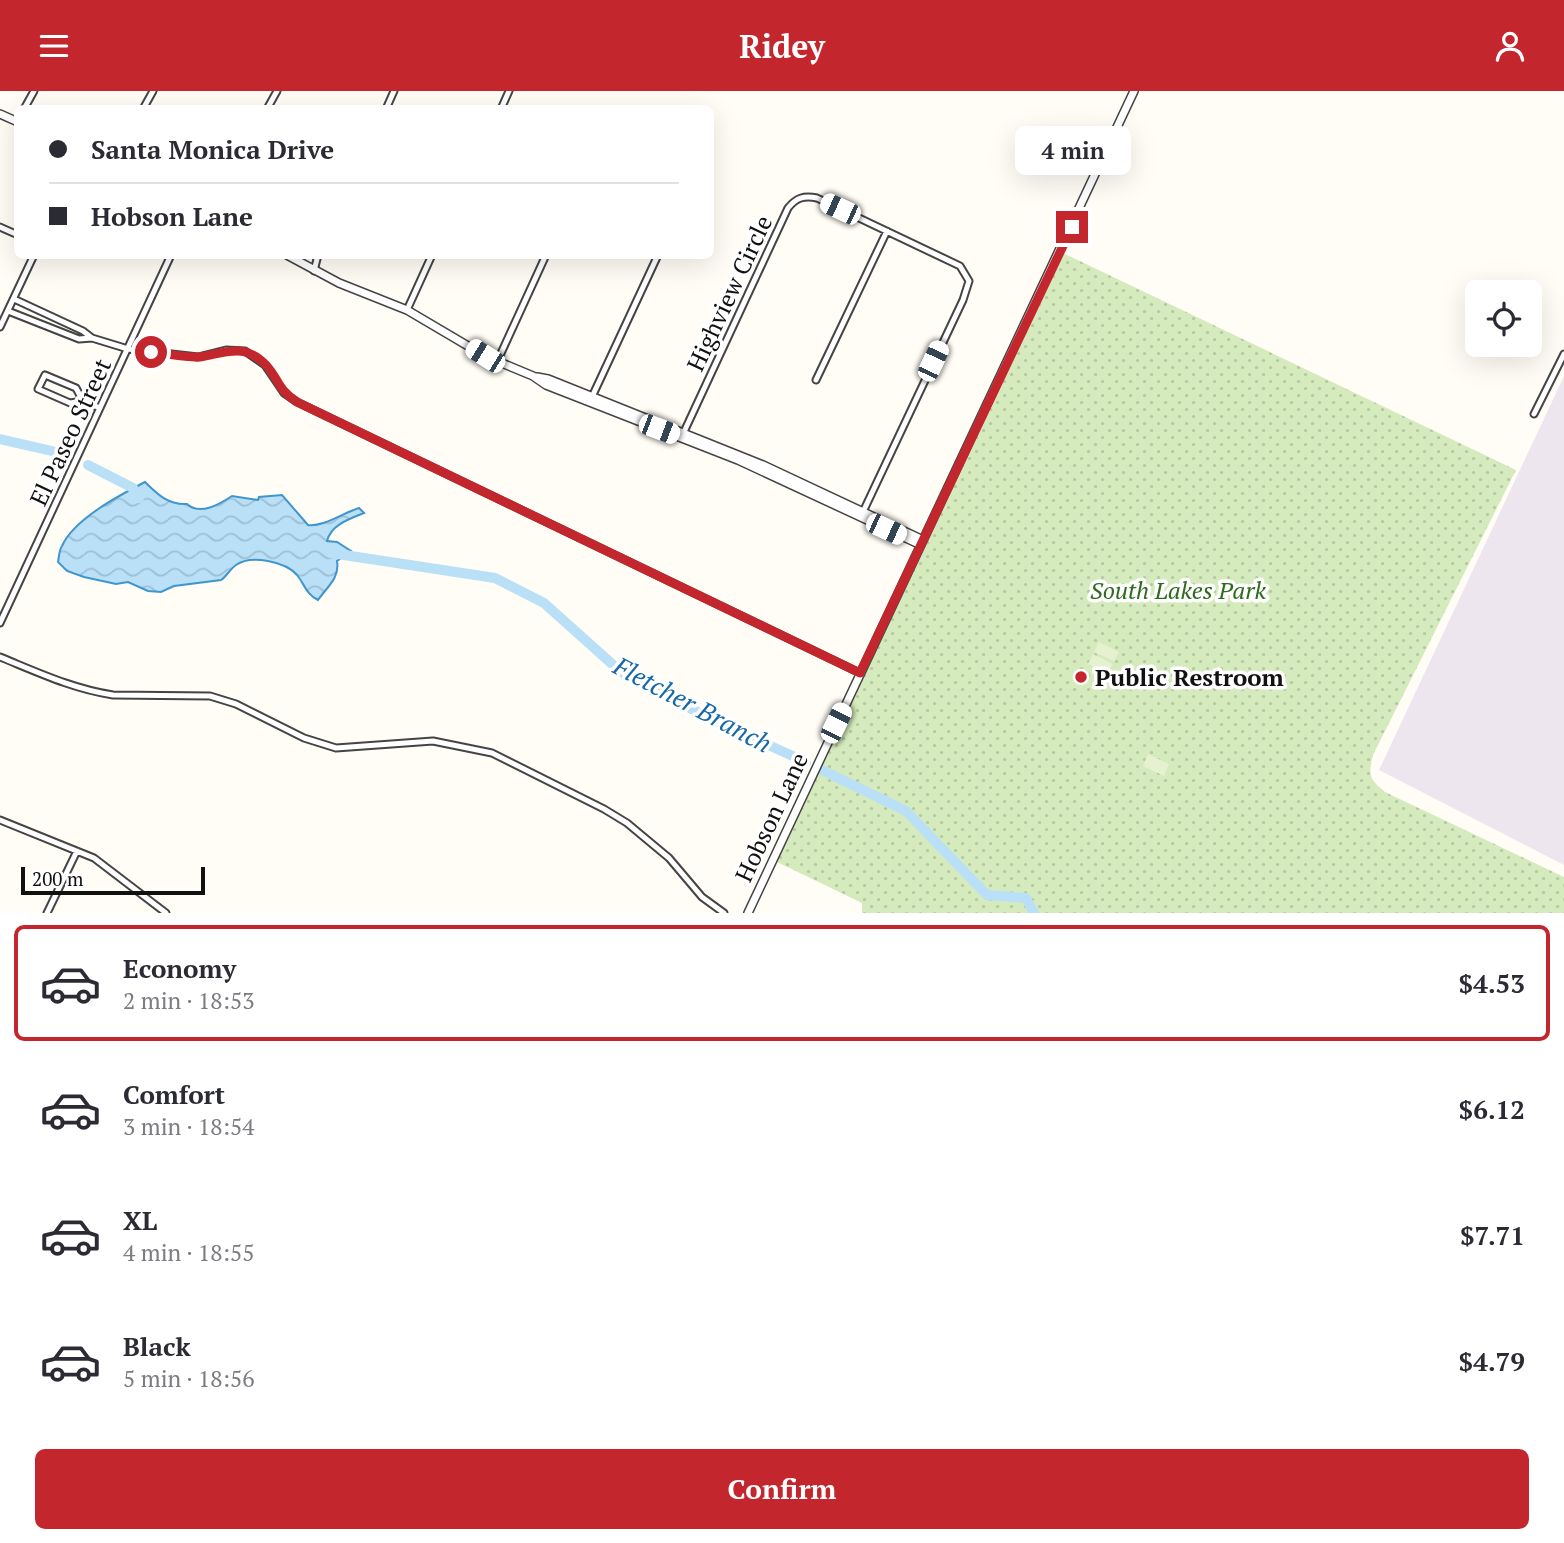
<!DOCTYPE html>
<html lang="en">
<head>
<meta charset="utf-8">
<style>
  :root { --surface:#fff; --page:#f7f7f7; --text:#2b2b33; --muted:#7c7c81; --line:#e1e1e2; --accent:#c4262e }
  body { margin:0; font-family:"PT Serif",serif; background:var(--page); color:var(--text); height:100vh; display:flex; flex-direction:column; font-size:26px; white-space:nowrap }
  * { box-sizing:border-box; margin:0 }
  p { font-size:23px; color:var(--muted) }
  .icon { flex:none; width:38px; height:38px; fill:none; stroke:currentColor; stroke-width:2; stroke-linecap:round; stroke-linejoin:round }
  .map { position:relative; height:822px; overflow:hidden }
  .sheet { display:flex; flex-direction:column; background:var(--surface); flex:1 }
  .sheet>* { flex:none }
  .guide { position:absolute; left:14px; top:14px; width:700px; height:154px; border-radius:10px; box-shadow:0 7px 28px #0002; display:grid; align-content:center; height:154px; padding:0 35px; background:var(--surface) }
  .tools { position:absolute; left:1465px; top:189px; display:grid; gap:14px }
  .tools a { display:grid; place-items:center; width:77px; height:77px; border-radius:10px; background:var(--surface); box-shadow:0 7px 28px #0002; font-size:35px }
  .scale { position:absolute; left:21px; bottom:18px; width:184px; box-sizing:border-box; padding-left:7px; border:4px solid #111; border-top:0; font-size:19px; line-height:24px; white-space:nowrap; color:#111; -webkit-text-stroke:5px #fff; paint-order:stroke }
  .end { position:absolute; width:32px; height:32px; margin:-16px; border:9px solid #c4262e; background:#fff; box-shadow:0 0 0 4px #fff }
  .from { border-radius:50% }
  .bubble { position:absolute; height:49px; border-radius:10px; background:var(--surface); box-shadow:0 7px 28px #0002; font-size:23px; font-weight:600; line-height:49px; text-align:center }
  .car { position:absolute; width:21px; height:42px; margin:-21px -10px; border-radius:9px; box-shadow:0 0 5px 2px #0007; background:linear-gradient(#fff 24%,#345 0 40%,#fff 0 76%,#345 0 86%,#fff 0) }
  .guide b { display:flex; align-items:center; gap:24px; height:66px; font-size:26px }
  .guide b+b { border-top:2px solid var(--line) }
  .guide i { width:18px; height:18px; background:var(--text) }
  ul { padding:12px 0 0; list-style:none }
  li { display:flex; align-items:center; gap:21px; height:116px; margin:0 14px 10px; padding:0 21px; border:4px solid transparent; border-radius:10px }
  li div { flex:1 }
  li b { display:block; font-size:26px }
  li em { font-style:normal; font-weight:600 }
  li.on { border-color:var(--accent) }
  li>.icon { width:63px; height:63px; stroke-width:1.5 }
  .primary-button { display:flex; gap:14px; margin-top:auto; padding:14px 35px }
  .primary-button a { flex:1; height:80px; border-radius:10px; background:var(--accent); color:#fff; font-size:28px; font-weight:600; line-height:80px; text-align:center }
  header { display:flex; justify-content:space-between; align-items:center; height:91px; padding:0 35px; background:var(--accent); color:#fff; font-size:32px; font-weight:600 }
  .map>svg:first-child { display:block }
  .industrial { fill:#eee6ef }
  .park { fill:url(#park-dots) }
  .pitch { fill:#e6f2cf }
  .water { fill:url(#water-waves); stroke:#3f96cf; stroke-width:2 }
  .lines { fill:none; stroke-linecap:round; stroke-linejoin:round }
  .river { stroke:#b9e0f7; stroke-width:10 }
  .minor-casing { stroke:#444; stroke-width:9 }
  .tertiary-casing { stroke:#444; stroke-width:10 }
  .minor { stroke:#fff; stroke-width:5 }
  .tertiary { stroke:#fff; stroke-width:7 }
  .route { stroke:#c4262e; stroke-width:9 }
  .poi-dot { fill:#c4262e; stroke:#fff; stroke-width:2.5 }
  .labels { text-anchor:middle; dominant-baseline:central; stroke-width:7; stroke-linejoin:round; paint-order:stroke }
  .street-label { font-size:24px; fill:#111; stroke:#fff }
  .park-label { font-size:24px; font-style:italic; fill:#2f6b1f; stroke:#fff }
  .poi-label { font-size:24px; font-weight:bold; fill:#111; stroke:#fff; text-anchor:start }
  .water-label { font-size:26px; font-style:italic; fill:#1768a6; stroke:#fff }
</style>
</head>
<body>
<header><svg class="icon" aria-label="menu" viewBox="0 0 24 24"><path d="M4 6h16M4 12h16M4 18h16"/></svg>Ridey<svg class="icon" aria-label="person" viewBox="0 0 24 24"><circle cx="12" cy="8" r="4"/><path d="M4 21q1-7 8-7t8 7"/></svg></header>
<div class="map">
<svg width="1564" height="822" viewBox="0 0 1564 822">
  <defs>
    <pattern id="park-dots" width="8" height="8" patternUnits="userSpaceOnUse" patternTransform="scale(1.75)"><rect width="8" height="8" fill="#d5ebbd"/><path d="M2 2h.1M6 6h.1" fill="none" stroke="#b6c8a1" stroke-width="1.8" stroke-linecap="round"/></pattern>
    <pattern id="water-waves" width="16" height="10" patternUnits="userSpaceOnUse" patternTransform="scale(1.75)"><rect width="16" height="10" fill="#b9e0f7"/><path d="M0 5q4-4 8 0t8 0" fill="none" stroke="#9ebfd3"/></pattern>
  </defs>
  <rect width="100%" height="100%" fill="#fffdf5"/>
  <!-- industrial -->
  <path class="industrial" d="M1564 285V774L1379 679Z"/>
  <!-- park -->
  <path class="park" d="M1063 162 1516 379 1373 664C1368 686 1369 687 1385 701L1564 786V822H862V812L775 770Z"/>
  <!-- pitch -->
  <path class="pitch" d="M1099 551 1119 561 1114 570 1094 561Z
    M1093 563 1113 573 1108 582 1088 573Z
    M1148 663 1169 673 1164 685 1143 675Z"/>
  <!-- water -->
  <path class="water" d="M145 391C157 403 168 414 187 413 200 425 220 413 232 405L258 409 259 406 282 404 308 434C323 436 343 422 359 417L364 422C349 428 331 434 327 450L337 451 351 460 337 470C340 487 327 496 318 509 306 503 305 494 297 484 286 471 251 463 236 474 230 478 227 485 221 489L174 495 161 501 148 500 128 491 116 493 84 486 67 480 58 471C59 466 59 459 62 455 74 428 120 404 145 391Z"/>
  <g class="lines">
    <!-- river -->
    <path class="river" d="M0 348 65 363
      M88 374 133 397 139 407
      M331 462 495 487 544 512 621 581 713 629 806 671
      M824 680 906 720 987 804 1026 807 1034 822"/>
    <defs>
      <path id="minor" d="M24 18 34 0
        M143 18 153 0
        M267 18 277 0
        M386 18 394 0
        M501 18 509 0
        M0 136 18 144
        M314 180 318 164
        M14 208 83 240 92 247
        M407 219 432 164
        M8 220 79 248 92 247 128 258 198 266 226 259 245 260 265 274 284 302 297 311 860 582
        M0 236 34 164
        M497 271 546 164
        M816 289 887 140
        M591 308 658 164
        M83 310 76 297 45 284 38 298 70 312 83 310 100 317
        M1534 323 1564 263
        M683 343 788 117C796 107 804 104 817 107L960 175 969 190 963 209 862 423
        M0 532 171 164
        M0 566C37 581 73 598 113 604L210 605 236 613 304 647 336 657 433 650 492 662 604 718 627 732 669 767 702 806 724 822
        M0 729 94 767 166 822
        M47 822 77 760"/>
      <path id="tertiary" d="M0 23 18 31
        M287 164 339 192 407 219 485 265 533 285 546 294 738 369 921 454
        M537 286 548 288 763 374 923 449
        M748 822 1134 0"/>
    </defs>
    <!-- minor casing -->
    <use href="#minor" class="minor-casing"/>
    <!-- tertiary casing -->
    <use href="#tertiary" class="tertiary-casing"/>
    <!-- minor -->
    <use href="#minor" class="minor"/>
    <!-- tertiary -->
    <use href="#tertiary" class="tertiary"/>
  </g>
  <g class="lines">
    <!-- route -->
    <path class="route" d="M151 261C166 262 185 267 200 266 225 262 244 251 266 274 279 288 277 298 297 311L860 582 1072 136"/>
  </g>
  <!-- markers -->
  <circle class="poi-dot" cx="1081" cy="586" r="7"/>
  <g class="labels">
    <!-- street labels -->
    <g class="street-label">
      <text transform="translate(729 202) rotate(-65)">Highview Circle</text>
      <text transform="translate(70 341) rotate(-65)">El Paseo Street</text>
      <text transform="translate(771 726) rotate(-65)">Hobson Lane</text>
    </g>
    <!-- park labels -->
    <g class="park-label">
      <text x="1178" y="499">South Lakes Park</text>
    </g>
    <!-- poi labels -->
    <g class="poi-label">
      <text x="1095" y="586">Public Restroom</text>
    </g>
    <!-- water labels -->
    <g class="water-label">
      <text transform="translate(693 613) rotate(28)">Fletcher Branch</text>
    </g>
  </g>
</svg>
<div class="tools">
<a><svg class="icon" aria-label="locate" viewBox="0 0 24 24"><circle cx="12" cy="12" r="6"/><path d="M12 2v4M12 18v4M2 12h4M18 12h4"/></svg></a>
</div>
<div class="scale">200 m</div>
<i class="end from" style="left:151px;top:261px"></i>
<i class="end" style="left:1072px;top:136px"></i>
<div class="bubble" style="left:1015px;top:35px;width:116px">4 min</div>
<i class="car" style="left:840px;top:118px;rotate:295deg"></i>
<i class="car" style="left:485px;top:265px;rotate:302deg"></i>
<i class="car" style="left:933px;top:270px;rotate:25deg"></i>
<i class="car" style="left:659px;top:338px;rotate:111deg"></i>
<i class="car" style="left:886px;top:438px;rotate:115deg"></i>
<i class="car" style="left:836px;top:632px;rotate:26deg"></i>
<div class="guide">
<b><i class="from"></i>Santa Monica Drive</b>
<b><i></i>Hobson Lane</b>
</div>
</div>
<section class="sheet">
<ul>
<li class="on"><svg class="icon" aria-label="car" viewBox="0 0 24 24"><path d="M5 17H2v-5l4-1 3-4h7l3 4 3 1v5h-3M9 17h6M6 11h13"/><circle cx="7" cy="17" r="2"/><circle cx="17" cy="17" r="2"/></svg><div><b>Economy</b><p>2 min · 18:53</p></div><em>$4.53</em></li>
<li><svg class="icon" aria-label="car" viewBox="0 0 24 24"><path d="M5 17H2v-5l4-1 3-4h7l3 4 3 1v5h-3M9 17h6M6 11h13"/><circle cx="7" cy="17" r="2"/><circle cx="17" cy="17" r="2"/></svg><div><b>Comfort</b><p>3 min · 18:54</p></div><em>$6.12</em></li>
<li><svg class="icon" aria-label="car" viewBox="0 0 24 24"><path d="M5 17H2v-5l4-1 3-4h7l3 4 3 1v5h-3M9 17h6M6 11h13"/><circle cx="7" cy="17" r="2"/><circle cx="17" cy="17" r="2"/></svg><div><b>XL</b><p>4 min · 18:55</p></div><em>$7.71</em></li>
<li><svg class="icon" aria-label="car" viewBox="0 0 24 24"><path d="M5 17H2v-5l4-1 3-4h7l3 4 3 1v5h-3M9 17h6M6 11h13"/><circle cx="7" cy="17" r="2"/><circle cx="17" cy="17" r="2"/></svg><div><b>Black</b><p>5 min · 18:56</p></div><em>$4.79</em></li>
</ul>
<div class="primary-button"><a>Confirm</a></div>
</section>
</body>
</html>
